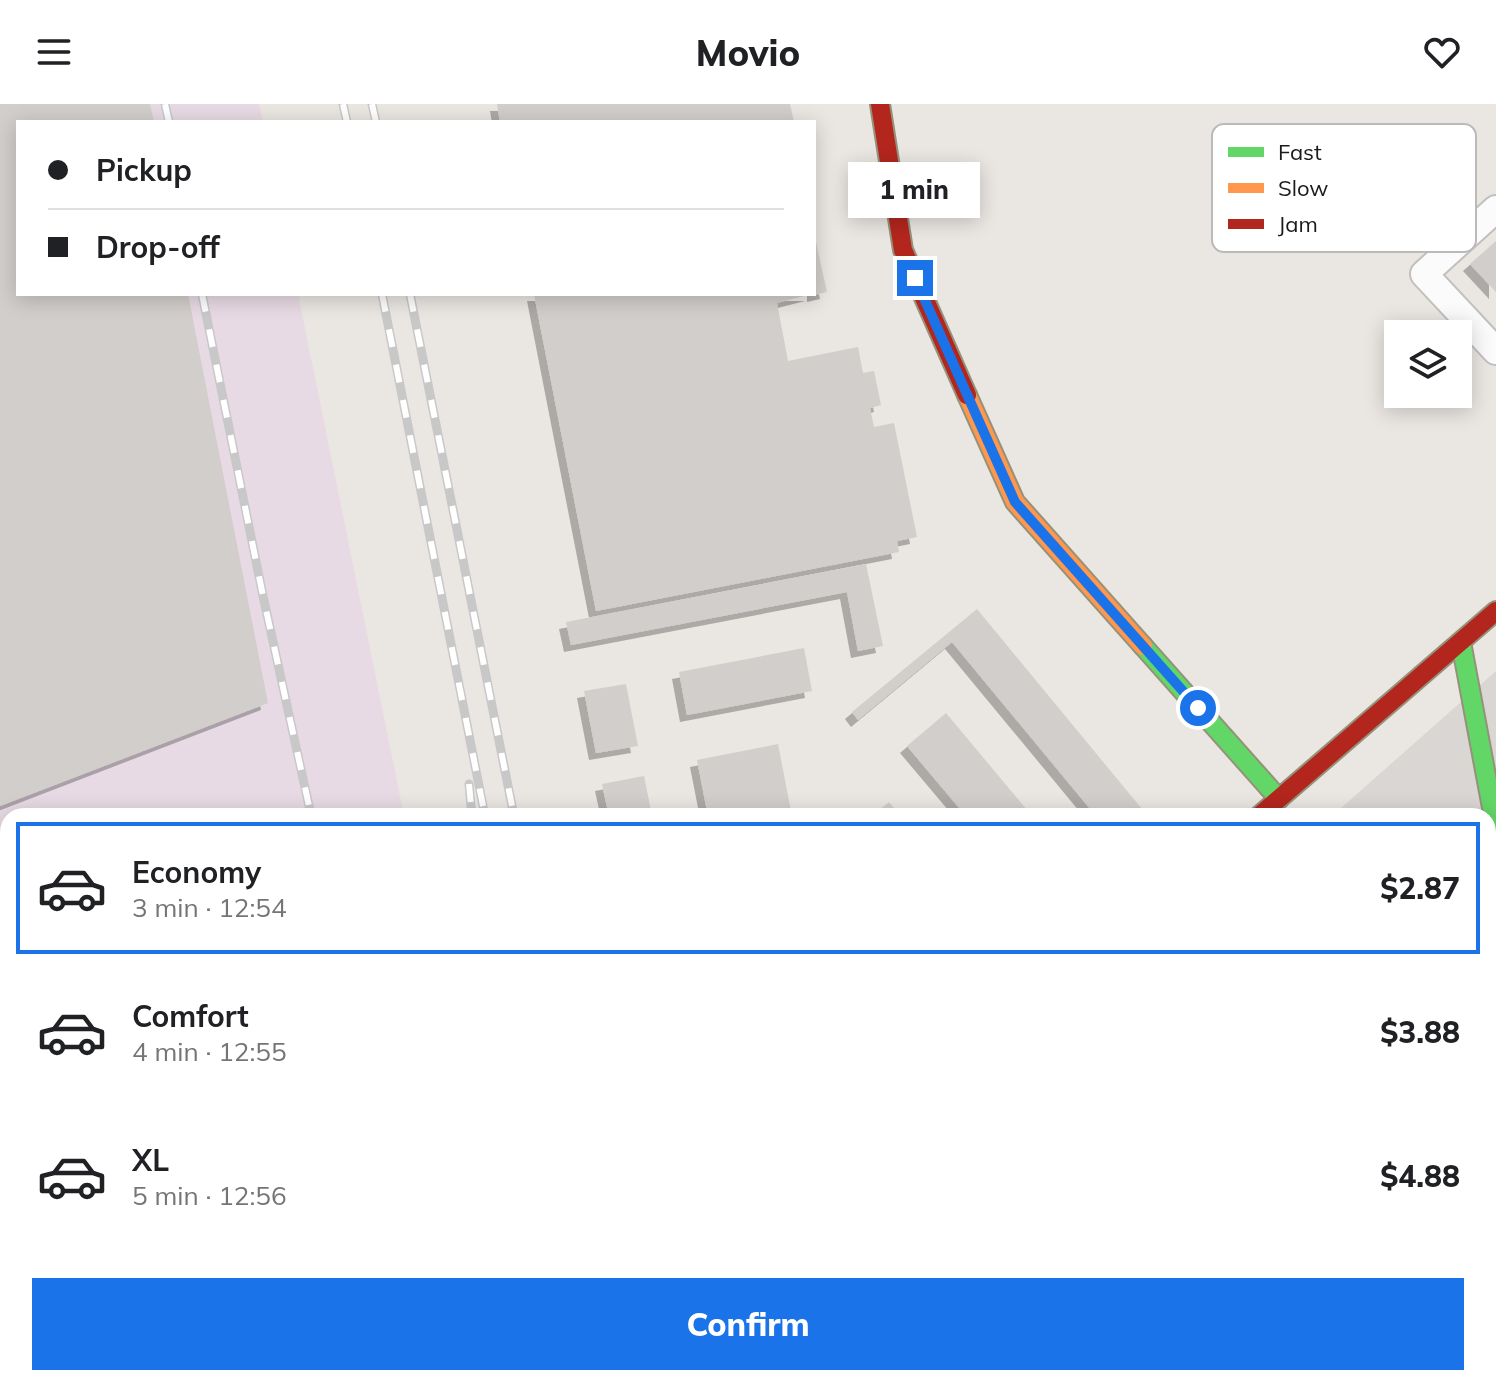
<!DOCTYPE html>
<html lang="en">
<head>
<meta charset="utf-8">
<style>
  :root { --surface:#fff; --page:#f2f2f2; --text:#202124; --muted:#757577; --line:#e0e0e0; --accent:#1a73e8 }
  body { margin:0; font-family:Mulish,sans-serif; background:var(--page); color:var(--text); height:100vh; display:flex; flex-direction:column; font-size:30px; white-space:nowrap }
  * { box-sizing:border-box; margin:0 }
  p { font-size:26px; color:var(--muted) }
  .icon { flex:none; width:44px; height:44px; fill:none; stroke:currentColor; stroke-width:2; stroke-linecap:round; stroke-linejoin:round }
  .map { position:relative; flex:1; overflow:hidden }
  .panel { position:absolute; left:0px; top:704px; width:1496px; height:578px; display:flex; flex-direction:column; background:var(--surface); border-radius:24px 24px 0 0; box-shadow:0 4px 20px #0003 }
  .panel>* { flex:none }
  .banner { position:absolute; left:16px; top:16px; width:800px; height:176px; border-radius:0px; box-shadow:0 4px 20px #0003; display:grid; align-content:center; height:176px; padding:0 32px; background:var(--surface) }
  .controls { position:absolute; left:1384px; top:216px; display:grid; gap:16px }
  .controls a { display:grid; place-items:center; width:88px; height:88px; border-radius:0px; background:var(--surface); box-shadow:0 4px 20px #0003; font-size:40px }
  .end { position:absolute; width:36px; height:36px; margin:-18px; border:10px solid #1a73e8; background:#fff; box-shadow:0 0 0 4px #fff }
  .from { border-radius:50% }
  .bubble { position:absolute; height:56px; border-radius:0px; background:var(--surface); box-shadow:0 4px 20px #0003; font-size:26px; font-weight:800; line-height:56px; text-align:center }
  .banner b { display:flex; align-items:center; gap:28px; height:76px; font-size:30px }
  .banner b+b { border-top:2px solid var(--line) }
  .banner i { width:20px; height:20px; background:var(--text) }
  ul { padding:14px 0 0; list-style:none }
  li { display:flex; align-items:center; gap:24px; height:132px; margin:0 16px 12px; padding:0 16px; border:4px solid transparent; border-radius:0px }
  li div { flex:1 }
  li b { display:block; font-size:30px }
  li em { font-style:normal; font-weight:800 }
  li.active { border-color:var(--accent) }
  li>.icon { width:72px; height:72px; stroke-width:1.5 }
  .action { display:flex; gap:16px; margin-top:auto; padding:16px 32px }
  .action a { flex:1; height:92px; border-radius:0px; background:var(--accent); color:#fff; font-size:32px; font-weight:800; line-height:92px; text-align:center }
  header { display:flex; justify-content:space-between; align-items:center; height:104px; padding:0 32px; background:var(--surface); font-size:36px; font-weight:800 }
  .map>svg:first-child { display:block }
  .residential { fill:#d9d6d4 }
  .industrial { fill:#e8dae4 }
  .building { fill:#d2cecb; filter:url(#shadow) }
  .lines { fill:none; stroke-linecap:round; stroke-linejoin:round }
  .lane-casing { stroke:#c2c0be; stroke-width:30 }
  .street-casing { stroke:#c2c0be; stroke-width:48 }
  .fast-casing { stroke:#94927a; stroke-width:22 }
  .slow-casing { stroke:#94927a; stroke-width:22 }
  .jam-casing { stroke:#94927a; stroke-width:22 }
  .lane { stroke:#fcfbfb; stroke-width:26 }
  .street { stroke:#fcfbfb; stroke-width:44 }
  .fast { stroke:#63d668; stroke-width:18 }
  .slow { stroke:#ff974d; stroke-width:18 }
  .jam { stroke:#b3261e; stroke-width:18 }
  .rail-casing { stroke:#c9c8c8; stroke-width:9 }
  .rail { stroke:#fff; stroke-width:6; stroke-dasharray:18; stroke-linecap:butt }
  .route { stroke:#1a73e8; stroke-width:10 }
  .key { fill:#fff; stroke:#bababa; stroke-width:2 }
  .key-label { font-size:22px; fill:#1a1a1a }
</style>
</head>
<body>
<header><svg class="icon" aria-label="menu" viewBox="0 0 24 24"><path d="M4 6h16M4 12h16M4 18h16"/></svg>Movio<svg class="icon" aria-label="heart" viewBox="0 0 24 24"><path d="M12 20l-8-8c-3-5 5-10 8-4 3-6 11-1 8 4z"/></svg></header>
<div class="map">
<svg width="1496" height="1281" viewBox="0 0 1496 1281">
  <defs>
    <filter id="shadow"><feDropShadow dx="-7" dy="7" stdDeviation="0" flood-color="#0004"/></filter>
  </defs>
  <rect width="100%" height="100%" fill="#eae6e2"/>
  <!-- residential -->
  <path class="residential" d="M1496 567V1281H1288L1287 1274H1488V712H1332Z"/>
  <!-- industrial -->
  <path class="industrial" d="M0 0H259L263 18H18V190H298L404 712H8V1152L0 1156Z"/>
  <!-- building -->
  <path class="building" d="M0 0H150L154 18H18V190H188L268 599 0 702Z
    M497 0H790L794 18H500Z
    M814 129 827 188 814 191Z
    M1496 137V188L1470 160Z
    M534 190H812L777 199 788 257 858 243 863 269 874 267 881 301 870 304 874 323 894 319 917 433 897 437 899 448 596 507Z
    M866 460 883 542 858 547 847 488 571 541 566 518Z
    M977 505 1142 705 1133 712H1096L952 538 858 616 852 608Z
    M804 544 812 587 687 611 679 568Z
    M626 580 638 642 596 649 584 587Z
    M946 609 1032 712H966L907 642Z
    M778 640 792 712H708L697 656Z
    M644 672 652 712H609L602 680Z
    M889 698 901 712H872Z
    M1496 1208V1281H1358L1357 1274H1488V1210Z
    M748 1274H1030L1031 1281H749Z"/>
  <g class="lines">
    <defs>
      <path id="lane" d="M1496 105 1424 170 1496 247
        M1488 1124 1496 1117
        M0 1189 8 1185
        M730 1274 732 1281"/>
      <path id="street" d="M0 1058 8 1078
        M86 1274 89 1281
        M1088 1274 1089 1281"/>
      <path id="fast" d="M1461 538 1496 725
        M1143 542 1279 695"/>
      <path id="slow" d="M967 291 1015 398 1143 542"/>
      <path id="jam" d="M880 0 903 146 967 291
        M1259 712 1496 507
        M553 1281 562 1274"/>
    </defs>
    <!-- lane casing -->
    <use href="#lane" class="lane-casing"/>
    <!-- street casing -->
    <use href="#street" class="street-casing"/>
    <!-- fast casing -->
    <use href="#fast" class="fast-casing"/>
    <!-- slow casing -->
    <use href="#slow" class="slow-casing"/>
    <!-- jam casing -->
    <use href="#jam" class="jam-casing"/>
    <!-- lane -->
    <use href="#lane" class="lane"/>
    <!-- street -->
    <use href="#street" class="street"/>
    <!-- fast -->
    <use href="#fast" class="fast"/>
    <!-- slow -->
    <use href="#slow" class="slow"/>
    <!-- jam -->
    <use href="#jam" class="jam"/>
    <defs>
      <path id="rail" d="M165 0 169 18
        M343 0 347 18
        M372 0 376 18
        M202 190 263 492 311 711
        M382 190 485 712
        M410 190 514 712
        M469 680 472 712
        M567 1274 568 1281
        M597 1274 599 1281
        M627 1274 628 1281"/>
    </defs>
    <!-- rail casing -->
    <use href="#rail" class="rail-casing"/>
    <!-- rail -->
    <use href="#rail" class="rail"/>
  </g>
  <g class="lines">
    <!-- route -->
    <path class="route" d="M915 174 1015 398 1198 604"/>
  </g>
  <!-- legend -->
  <rect x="1212" y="20" width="264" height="128" rx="12" class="key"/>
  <rect x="1228" y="43" width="36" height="10" fill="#63d668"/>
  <rect x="1228" y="79" width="36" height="10" fill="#ff974d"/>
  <rect x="1228" y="115" width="36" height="10" fill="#b3261e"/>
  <g class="key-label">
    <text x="1278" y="56">Fast</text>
    <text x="1278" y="92">Slow</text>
    <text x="1278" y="128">Jam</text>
  </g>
</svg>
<div class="controls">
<a><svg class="icon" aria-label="layers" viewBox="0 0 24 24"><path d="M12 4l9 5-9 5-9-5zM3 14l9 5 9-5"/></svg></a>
</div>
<i class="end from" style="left:1198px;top:604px"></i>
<i class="end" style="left:915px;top:174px"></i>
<div class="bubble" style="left:848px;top:58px;width:132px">1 min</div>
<div class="banner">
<b><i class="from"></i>Pickup</b>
<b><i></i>Drop-off</b>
</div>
<section class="panel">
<ul>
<li class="active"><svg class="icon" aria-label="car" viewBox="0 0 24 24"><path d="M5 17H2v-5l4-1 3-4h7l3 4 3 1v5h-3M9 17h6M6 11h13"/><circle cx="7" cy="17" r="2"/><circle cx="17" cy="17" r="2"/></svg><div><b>Economy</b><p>3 min · 12:54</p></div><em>$2.87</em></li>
<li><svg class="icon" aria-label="car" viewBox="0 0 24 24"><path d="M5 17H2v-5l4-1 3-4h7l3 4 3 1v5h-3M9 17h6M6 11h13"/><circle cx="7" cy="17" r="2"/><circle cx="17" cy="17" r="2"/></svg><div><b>Comfort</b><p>4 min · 12:55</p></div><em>$3.88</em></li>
<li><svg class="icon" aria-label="car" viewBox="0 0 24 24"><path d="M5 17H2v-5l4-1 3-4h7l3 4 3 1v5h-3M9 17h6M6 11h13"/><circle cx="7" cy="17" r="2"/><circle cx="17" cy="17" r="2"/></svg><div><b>XL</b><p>5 min · 12:56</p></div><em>$4.88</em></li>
</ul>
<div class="action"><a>Confirm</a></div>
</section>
</div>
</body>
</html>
